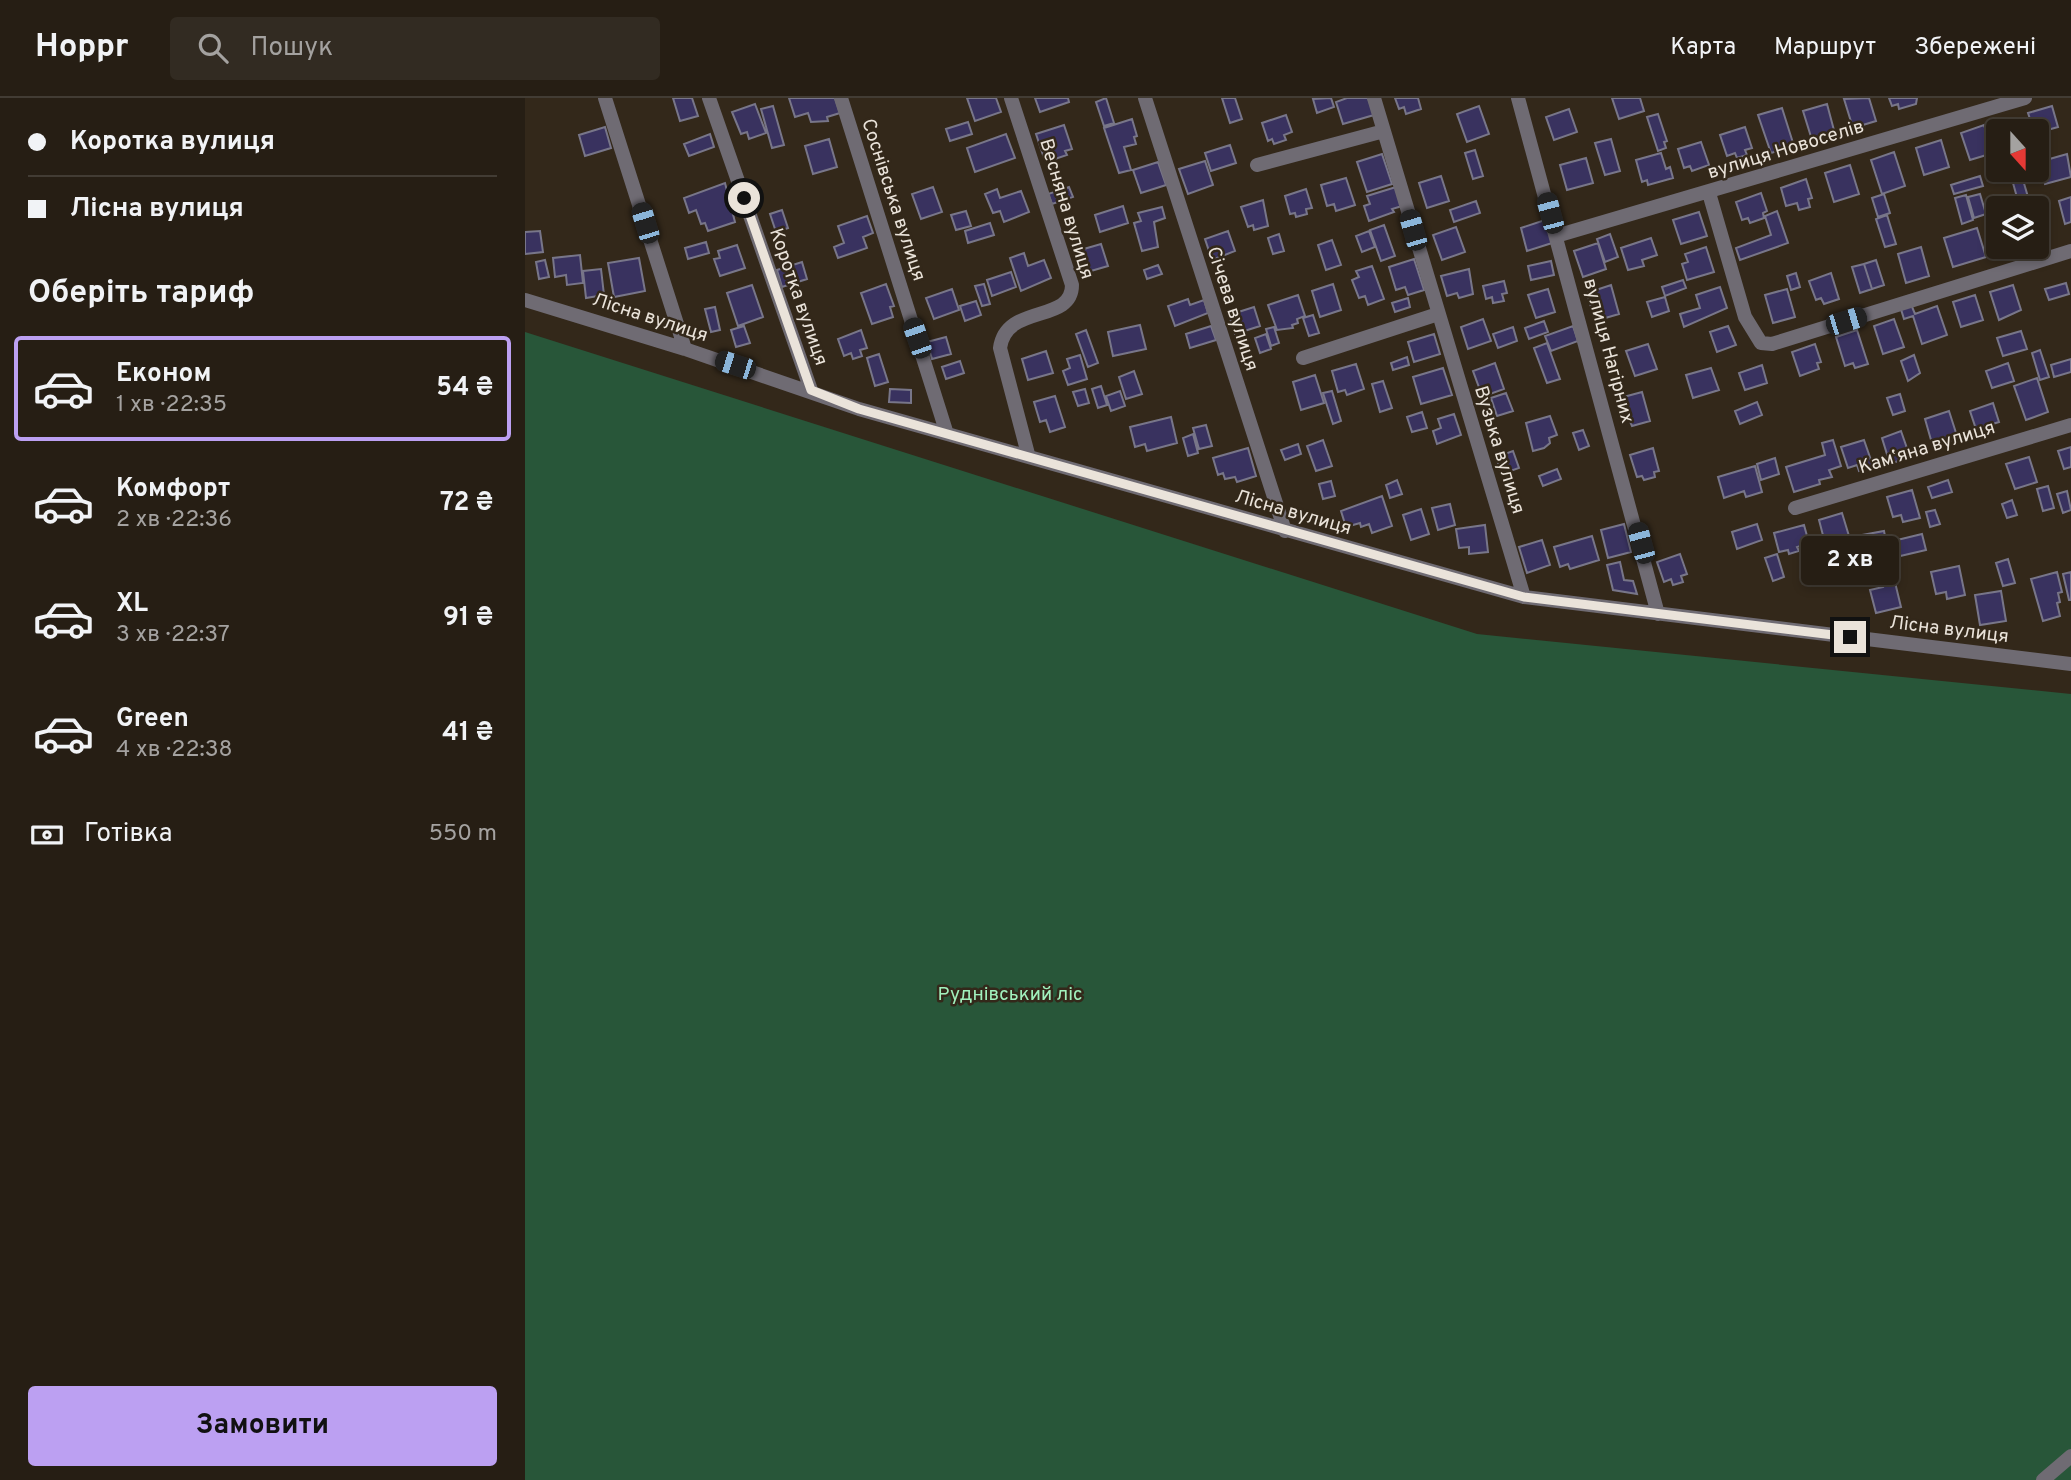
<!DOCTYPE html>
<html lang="uk">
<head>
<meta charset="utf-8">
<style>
  :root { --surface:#261e14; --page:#322b22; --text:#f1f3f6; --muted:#a4a2a0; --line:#423c34; --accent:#bca0f2 }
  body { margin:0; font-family:Overpass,sans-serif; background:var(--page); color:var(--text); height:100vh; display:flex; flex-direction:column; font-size:26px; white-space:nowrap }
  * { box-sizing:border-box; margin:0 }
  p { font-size:23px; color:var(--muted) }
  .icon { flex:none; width:38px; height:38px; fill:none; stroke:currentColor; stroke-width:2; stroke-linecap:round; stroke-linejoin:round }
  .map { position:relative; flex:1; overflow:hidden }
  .sheet { display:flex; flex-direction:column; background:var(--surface); width:525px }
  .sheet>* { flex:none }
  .top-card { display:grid; align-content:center; height:154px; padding:0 28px; background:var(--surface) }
  .needle { width:46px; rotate:159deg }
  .tools { position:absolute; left:1461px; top:21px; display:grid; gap:14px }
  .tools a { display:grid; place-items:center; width:63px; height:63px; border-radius:7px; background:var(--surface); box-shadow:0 4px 10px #0003,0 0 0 2px var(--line); font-size:35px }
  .end { position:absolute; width:32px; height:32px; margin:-16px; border:9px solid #eae3da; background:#111; box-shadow:0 0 0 4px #111 }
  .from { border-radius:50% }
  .bubble { position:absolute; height:49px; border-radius:7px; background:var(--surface); box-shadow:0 4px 10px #0003,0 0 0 2px var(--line); font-size:23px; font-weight:700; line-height:49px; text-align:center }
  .car { position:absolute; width:21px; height:42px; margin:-21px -10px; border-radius:9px; box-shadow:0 0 5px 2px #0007; background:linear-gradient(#222 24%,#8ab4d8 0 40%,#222 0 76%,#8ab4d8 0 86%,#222 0) }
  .top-card b { display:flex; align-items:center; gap:24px; height:66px; font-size:26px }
  .top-card b+b { border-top:2px solid var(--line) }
  .top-card i { width:18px; height:18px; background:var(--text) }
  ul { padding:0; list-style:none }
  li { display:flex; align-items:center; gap:21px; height:105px; margin:0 14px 10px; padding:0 14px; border:4px solid transparent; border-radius:7px }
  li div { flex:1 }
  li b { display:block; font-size:26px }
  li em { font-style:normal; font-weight:700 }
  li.selected { border-color:var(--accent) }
  li>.icon { width:63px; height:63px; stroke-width:1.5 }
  h2 { padding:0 28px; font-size:32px; line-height:84px }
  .pay { display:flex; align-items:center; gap:18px; height:77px; padding:0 28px; font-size:26px }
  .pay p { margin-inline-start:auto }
  .action { display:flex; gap:14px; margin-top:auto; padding:14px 28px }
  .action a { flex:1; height:80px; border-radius:7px; background:var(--accent); color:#111; font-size:28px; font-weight:700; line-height:80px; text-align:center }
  header { display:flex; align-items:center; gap:42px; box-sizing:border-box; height:98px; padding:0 35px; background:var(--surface); border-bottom:2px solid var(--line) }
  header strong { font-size:33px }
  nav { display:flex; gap:38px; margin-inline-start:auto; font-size:24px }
  .search { width:490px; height:63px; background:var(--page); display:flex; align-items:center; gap:18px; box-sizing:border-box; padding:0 24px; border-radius:7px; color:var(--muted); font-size:26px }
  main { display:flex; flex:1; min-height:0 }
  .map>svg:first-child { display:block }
  .green { fill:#285639 }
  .building { fill:#39325f; stroke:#787689; stroke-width:2 }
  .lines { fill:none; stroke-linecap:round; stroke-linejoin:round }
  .street { stroke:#6f6b73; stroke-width:14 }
  .route { stroke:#eae3da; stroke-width:9 }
  .labels { text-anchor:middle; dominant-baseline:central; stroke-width:5; stroke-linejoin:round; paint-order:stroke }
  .street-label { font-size:19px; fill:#eae3da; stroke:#33281a }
  .park-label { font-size:19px; fill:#a1f1bd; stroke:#33281a }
</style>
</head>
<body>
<header>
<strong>Hoppr</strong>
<div class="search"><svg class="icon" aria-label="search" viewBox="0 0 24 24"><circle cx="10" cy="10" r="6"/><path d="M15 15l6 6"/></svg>Пошук</div>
<nav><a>Карта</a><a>Маршрут</a><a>Збережені</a></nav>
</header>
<main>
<section class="sheet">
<div class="top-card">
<b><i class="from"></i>Коротка вулиця</b>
<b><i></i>Лісна вулиця</b>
</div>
<h2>Оберіть тариф</h2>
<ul>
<li class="selected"><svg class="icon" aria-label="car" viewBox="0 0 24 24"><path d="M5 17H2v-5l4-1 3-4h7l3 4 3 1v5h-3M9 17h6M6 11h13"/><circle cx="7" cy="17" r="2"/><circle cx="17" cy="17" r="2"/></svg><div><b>Економ</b><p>1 хв · 22:35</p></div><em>54 ₴</em></li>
<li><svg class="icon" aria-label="car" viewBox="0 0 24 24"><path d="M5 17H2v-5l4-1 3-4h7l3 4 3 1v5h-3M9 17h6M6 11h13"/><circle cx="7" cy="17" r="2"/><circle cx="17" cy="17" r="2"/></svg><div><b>Комфорт</b><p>2 хв · 22:36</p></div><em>72 ₴</em></li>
<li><svg class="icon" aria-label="car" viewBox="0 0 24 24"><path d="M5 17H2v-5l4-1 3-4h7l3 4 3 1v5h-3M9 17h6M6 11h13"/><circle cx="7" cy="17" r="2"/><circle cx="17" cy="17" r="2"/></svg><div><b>XL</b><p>3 хв · 22:37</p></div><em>91 ₴</em></li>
<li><svg class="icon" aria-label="car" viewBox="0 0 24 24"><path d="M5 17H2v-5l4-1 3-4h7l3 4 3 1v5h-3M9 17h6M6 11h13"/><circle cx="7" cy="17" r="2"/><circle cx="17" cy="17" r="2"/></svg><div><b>Green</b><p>4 хв · 22:38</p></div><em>41 ₴</em></li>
</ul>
<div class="pay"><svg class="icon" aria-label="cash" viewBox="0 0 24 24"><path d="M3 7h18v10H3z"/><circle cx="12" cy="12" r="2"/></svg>Готівка<p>550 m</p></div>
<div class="action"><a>Замовити</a></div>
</section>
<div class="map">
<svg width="1546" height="1382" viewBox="0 0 1546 1382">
  <rect width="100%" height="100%" fill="#33281a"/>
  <!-- green -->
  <path class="green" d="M0 234 952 536 1546 596V1382H0Z"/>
  <!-- building -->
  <path class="building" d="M148 0H167L173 18 155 23Z
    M264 0H310L315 15 302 19 303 23 286 24 283 15 270 19Z
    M442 0H471L476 14 450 23Z
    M510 0H543L544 4 515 14Z
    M581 0 589 25 579 28 571 4Z
    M697 0H710L717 21 705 25Z
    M806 0 809 9 792 15 788 1Z
    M822 0H843L849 17 818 26 811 4Z
    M870 0H893L896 11 881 16 879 9 874 11Z
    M1087 0H1115L1119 13 1094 21Z
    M1344 0 1351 23 1328 30 1319 1Z
    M1364 0H1392L1391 6 1374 11 1373 6 1367 8Z
    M230 6 241 35 224 41 222 34 216 36 207 14Z
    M1302 6 1310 36 1287 42 1278 13Z
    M248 8 259 47 247 50 236 11Z
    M954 8 964 36 942 44 932 16Z
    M1527 8 1533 29 1512 35 1509 33 1503 15Z
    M1257 10 1269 48 1246 55 1233 17Z
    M1044 11 1052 34 1029 42 1021 19Z
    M1133 16 1142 43 1139 44 1141 50 1133 53 1122 19Z
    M761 17 767 34 759 37 761 42 749 46 747 41 743 43 737 25Z
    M607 21 612 38 609 39 611 46 599 49 606 72 594 75 579 30Z
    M443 24 447 36 425 43 421 31Z
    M539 27 547 51 540 53 542 57 527 62 525 58 519 60 511 36Z
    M1459 27 1468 55 1445 62 1436 35Z
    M80 29 86 50 60 58 54 37Z
    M1220 29 1227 50 1220 52 1222 57 1212 60 1210 55 1202 58 1195 37Z
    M185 36 189 49 164 58 159 46Z
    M481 36 490 60 450 74 442 50Z
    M304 41 312 69 288 76 280 48Z
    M1086 41 1095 73 1080 77 1070 45Z
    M1416 42 1424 69 1399 77 1391 50Z
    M1176 44 1184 67 1167 73 1165 68 1159 70 1153 51Z
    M705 47 711 65 686 73 680 55Z
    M950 52 958 78 948 81 940 55Z
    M1369 54 1380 88 1357 96 1346 62Z
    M1136 55 1141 71 1145 69 1148 80 1123 87 1122 82 1117 84 1111 62Z
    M857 56 867 86 842 94 832 64Z
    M1542 56 1546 79 1520 86 1514 64Z
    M1061 60 1068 85 1042 92 1035 67Z
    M680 63 688 87 663 96 654 71Z
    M633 64 641 87 616 95 608 72Z
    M1325 67 1334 96 1309 104 1300 75Z
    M916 78 924 103 902 110 894 85Z
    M1455 78 1458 88 1429 96 1426 87Z
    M821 80 830 107 811 113 809 106 802 108 796 87Z
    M1281 81 1287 100 1283 101 1285 109 1274 112 1272 105 1261 108 1256 90Z
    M1498 82 1503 99 1493 103 1488 85Z
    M200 85 210 124 183 133 180 125 176 126 171 112 164 115 159 100Z
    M408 89 417 114 396 121 387 96Z
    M544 89 548 99 527 106 523 96Z
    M871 89 877 108 867 111 869 114 844 123 839 108 845 106 842 98Z
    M472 91 475 100 496 93 504 114 479 124 475 113 468 115 460 96Z
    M781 91 787 110 781 111 782 116 771 119 770 115 765 116 760 98Z
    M1236 95 1242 113 1238 115 1239 120 1225 125 1223 120 1217 122 1211 104Z
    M1359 96 1365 115 1353 119 1347 100Z
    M1455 96 1461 116 1449 120 1443 99Z
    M1441 97 1448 122 1437 126 1430 100Z
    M1516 98 1519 111 1496 110 1494 105Z
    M1546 99V124L1540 126 1534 103Z
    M738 102 743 128 729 132 728 127 723 129 716 109Z
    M951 103 955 115 929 124 925 112Z
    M598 108 603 125 575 134 570 117Z
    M637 109 640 120 629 124 633 149 617 153 609 125 616 123 613 115Z
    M257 112 263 130 251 134 245 116Z
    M441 113 446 128 431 132 426 117Z
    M1252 113 1263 145 1215 162 1211 150 1246 137 1240 118Z
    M1174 114 1182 138 1156 146 1148 122Z
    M1362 117 1371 146 1360 149 1351 121Z
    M342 118 348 135 338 139 342 150 313 160 309 149 319 145 313 128Z
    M1020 122 1027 145 1002 153 996 130Z
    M465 125 469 137 443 145 440 133Z
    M1474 126V149L1495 151 1472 155 1463 129Z
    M859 127 870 158 856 163 845 132Z
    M931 129 940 154 917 162 908 137Z
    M1452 130 1461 159 1428 169 1419 140Z
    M15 133 18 154 0 156V134Z
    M703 133 710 153 687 162 680 141Z
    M844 133 850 149 837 154 831 138Z
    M754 136 759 153 748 156 743 140Z
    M1085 136 1093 159 1080 164 1072 141Z
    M1126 140 1132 157 1117 162 1119 168 1103 172 1096 150Z
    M807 142 816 167 801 172 793 147Z
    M181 144 184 155 163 161 160 150Z
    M1073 145 1081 171 1058 179 1049 153Z
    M576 146 583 168 559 175 552 153Z
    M212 147 220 170 195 178 189 161 195 160 193 153Z
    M1181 149 1189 174 1162 182 1157 166 1163 164 1160 156Z
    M1396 149 1404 178 1381 185 1373 156Z
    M499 155 503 168 519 162 526 180 496 193 485 160Z
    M55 157 58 185 42 187 41 177 30 179 28 160Z
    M114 160 120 193 89 199 83 165Z
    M889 161 899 192 883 197 880 189 871 192 864 169Z
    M20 162 24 179 14 181 11 164Z
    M1351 162 1359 187 1347 191 1339 166Z
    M1026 163 1029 177 1006 182 1003 168Z
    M277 164 282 181 257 189 252 172Z
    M1339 166 1347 191 1335 195 1327 169Z
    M633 167 637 176 622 181 619 172Z
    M847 168 859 201 843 207 840 198 834 200 827 182 834 179 831 173Z
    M76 171 79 197 61 200 58 173Z
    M944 171 948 196 934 200 932 195 922 198 916 178Z
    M486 174 491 189 467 198 462 182Z
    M1271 175 1275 189 1266 192 1262 178Z
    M1306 175 1314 201 1299 206 1296 200 1291 202 1284 183Z
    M1158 182 1161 190 1140 198 1137 189Z
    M979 183 982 195 977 196 979 203 968 205 967 199 961 201 958 188Z
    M1541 185 1544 196 1524 202 1520 191Z
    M361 186 369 208 365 209 368 219 347 226 336 195Z
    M459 186 465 206 457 208 450 188Z
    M808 186 816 212 795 219 787 193Z
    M227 187 238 219 213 228 202 195Z
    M1086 187 1094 216 1070 223 1062 195Z
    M1488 187 1496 212 1474 222 1465 194Z
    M1195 189 1202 210 1159 229 1155 216 1175 210 1171 197Z
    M427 191 434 212 409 221 401 200Z
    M1023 191 1030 214 1011 220 1003 197Z
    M1262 191 1270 219 1248 225 1240 197Z
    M773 197 780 218 772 221 773 225 767 227 768 230 752 232 743 207Z
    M1450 197 1458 222 1436 229 1428 204Z
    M1140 199 1144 213 1127 219 1122 204Z
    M883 200 885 209 870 214 867 205Z
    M663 201 665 207 679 202 683 215 650 228 643 208Z
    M451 203 456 217 440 223 435 208Z
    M1385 204 1390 216 1412 208 1422 237 1397 246 1388 218 1379 221 1375 208Z
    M190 209 195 232 186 234 180 211Z
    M729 209 735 228 710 236 704 217Z
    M788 217 794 235 784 238 778 220Z
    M958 221 966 243 943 251 936 229Z
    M1369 221 1379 249 1358 256 1349 228Z
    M1019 223 1023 234 1004 241 1000 230Z
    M615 227 621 251 588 258 583 234Z
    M219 228 225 245 211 249 206 232Z
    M686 228 691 242 665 250 661 236Z
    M1048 228 1053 243 1026 253 1020 238Z
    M1203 228 1211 247 1192 254 1185 234Z
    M749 229 754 245 746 248 741 231Z
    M988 229 992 243 973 250 968 236Z
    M336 232 342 250 335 252 337 258 328 261 326 255 319 258 313 241Z
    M561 232 573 265 563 269 551 236Z
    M1332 232 1343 266 1330 270 1328 265 1320 268 1311 239Z
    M1496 233 1502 251 1478 258 1472 240Z
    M741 236 746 251 735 255 730 240Z
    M909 236 915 256 889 264 883 244Z
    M421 239 426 256 407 261 402 244Z
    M1022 245 1035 281 1022 285 1009 250Z
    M1123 246 1132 271 1110 278 1101 253Z
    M1290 246 1296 264 1292 265 1294 271 1275 278 1267 254Z
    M1515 252 1524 279 1515 282 1507 255Z
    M521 253 528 275 503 282 497 261Z
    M354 256 363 284 350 288 342 260Z
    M555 257 562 281 543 287 538 273 545 270 542 261Z
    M1389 257 1395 275 1383 283 1376 263Z
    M882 259 884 267 868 272 866 265Z
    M1546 261V274L1529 279 1526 267Z
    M435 263 439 275 421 281 417 269Z
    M970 265 979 291 965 296 963 290 955 292 948 273Z
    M1483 265 1489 283 1467 290 1461 273Z
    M831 266 839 291 822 297 820 292 813 294 807 273Z
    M1237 267 1242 285 1220 292 1214 275Z
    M918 270 927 297 896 306 888 279Z
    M1186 270 1194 292 1168 300 1161 277Z
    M609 273 617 296 601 301 594 279Z
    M790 277 799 305 776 312 768 284Z
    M1512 280 1523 314 1501 322 1489 288Z
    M858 283 867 310 855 314 847 286Z
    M576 288 582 307 573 310 567 291Z
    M365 291 386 292V305L364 304Z
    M560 291 564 305 553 308 548 294Z
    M595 293 600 308 586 313 581 298Z
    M807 293 816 323 808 326 798 295Z
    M1117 294 1125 323 1107 328 1104 321 1098 323 1091 301Z
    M981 295 988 313 972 318 966 300Z
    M1375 296 1380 313 1368 317 1362 300Z
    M530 298 540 329 525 334 521 322 515 324 509 304Z
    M1232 304 1237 317 1215 326 1210 313Z
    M1468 305 1474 324 1451 331 1445 313Z
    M1424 313 1433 341 1408 349 1400 321Z
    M897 314 902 330 887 334 882 319Z
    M929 316 936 337 912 346 908 333 916 330 913 321Z
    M1025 318 1032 337 1024 340 1025 345 1019 350 1008 353 1001 325Z
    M646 319 652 345 622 353 620 346 610 349 605 329Z
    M681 327 687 348 674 351 668 330Z
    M1058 332 1064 348 1054 352 1048 335Z
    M1376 333 1385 359 1365 366 1357 340Z
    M668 336 673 355 663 358 658 340Z
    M798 342 807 368 791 373 782 348Z
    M1308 342 1316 368 1304 372 1307 379 1294 382 1295 386 1269 394 1261 369 1300 357 1297 345Z
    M1339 342 1348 368 1334 373 1332 367 1323 370 1316 349Z
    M773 346 776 356 760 362 756 352Z
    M1546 349V369L1539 371 1533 353Z
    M723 350 731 378 712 384 710 379 700 381 698 375 693 377 688 360Z
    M1128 350 1134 373 1129 374 1130 379 1119 382 1117 378 1112 379 1105 357Z
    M988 353 994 370 977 376 971 359Z
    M1504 359 1512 384 1490 391 1481 366Z
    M1250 360 1254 376 1236 382 1232 366Z
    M1230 368 1237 394 1221 399 1219 393 1199 400 1193 379Z
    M1032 371 1036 381 1018 388 1014 378Z
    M872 382 877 396 865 400 861 387Z
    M1423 382 1427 394 1407 400 1403 389Z
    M806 383 810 398 798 401 794 386Z
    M1523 388 1529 410 1518 413 1512 391Z
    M1387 392 1395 420 1378 424 1376 417 1368 419 1362 399Z
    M1542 393 1546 412 1538 415 1532 396Z
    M857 398 867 428 847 435 844 426 836 429 835 425 821 429 816 413Z
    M1487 402 1492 417 1482 420 1477 406Z
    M925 406 930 427 913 432 907 410Z
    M896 411 904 436 886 442 878 417Z
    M1410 412 1415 426 1405 429 1401 414Z
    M1317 415 1324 438 1300 445 1294 422Z
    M1099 426 1106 454 1083 460 1076 432Z
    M1232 426 1237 442 1212 451 1207 434Z
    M960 427 963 454 944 456V449L934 450 931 431Z
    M1279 427 1284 445 1272 449 1274 453 1264 456 1263 452 1254 454 1249 435Z
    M1359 433 1364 459 1348 462 1349 471 1336 473 1326 439Z
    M1397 436 1401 452 1371 459 1368 443Z
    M1067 438 1074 462 1045 471 1043 466 1035 469 1029 449Z
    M1017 442 1025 467 1002 475 994 449Z
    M1155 456 1162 476 1156 478 1158 484 1148 487 1146 481 1139 484 1132 464Z
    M1252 456 1259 479 1248 483 1240 460Z
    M1483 461 1490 485 1478 488 1471 465Z
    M1095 464 1099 482 1108 483 1112 496 1088 492 1082 467Z
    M1434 468 1440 497 1422 501 1421 494 1411 496 1406 474Z
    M1367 472 1376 509 1351 515 1345 492 1358 489 1354 475Z
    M1532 474 1537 494 1533 495 1535 504 1532 505 1535 518 1518 523 1506 481Z
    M1546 474V502H1544L1538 476Z
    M1476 493 1481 523 1455 527 1450 497Z"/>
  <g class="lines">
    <!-- street -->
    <path class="street" d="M80 0 160 251
      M184 0 286 292
      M316 0 422 336
      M486 0 547 187C547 226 481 205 475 250L503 356
      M620 0 760 433
      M849 0 999 499
      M993 0 1133 516
      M732 67 859 33
      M1184 95 1220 219 1236 245 1247 246 1546 153
      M1031 138 1500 0
      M0 202 160 251 334 311 999 499 1546 566
      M778 260 913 216
      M1270 410 1546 327
      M1518 1382 1546 1358"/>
  </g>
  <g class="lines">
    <!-- route -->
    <path class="route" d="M219 100 286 292 334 311 999 499 1325 539"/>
  </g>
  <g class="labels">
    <!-- street labels -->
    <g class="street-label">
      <text transform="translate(1261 52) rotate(-17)">вулиця Новоселів</text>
      <text transform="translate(368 102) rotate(72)">Соснівська вулиця</text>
      <text transform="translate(541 111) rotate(73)">Весняна вулиця</text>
      <text transform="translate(273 199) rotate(71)">Коротка вулиця</text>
      <text transform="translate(707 211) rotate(72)">Січева вулиця</text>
      <text transform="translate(125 220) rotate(18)">Лісна вулиця</text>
      <text transform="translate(1083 253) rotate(75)">вулиця Нагірних</text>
      <text transform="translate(1402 350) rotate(-17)">Камʼяна вулиця</text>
      <text transform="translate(974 352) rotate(73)">Вузька вулиця</text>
      <text transform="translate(768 415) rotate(16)">Лісна вулиця</text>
      <text transform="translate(1424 532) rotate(7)">Лісна вулиця</text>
    </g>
    <!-- park labels -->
    <g class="park-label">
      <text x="485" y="897">Руднівський ліс</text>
    </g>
  </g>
</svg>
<div class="tools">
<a><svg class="needle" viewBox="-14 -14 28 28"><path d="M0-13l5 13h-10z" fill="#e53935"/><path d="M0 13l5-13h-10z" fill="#a4a2a0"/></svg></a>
<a><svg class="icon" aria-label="layers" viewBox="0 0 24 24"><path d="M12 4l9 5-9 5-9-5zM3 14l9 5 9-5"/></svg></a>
</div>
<i class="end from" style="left:219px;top:100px"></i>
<i class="end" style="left:1325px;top:539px"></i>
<div class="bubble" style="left:1276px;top:438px;width:98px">2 хв</div>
<i class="car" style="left:1025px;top:115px;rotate:345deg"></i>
<i class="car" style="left:120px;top:125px;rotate:343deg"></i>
<i class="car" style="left:888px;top:132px;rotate:344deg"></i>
<i class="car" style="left:1321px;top:223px;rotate:73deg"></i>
<i class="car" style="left:392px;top:240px;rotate:341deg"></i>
<i class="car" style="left:210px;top:267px;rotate:288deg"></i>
<i class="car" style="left:1116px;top:445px;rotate:345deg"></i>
</div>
</main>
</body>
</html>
